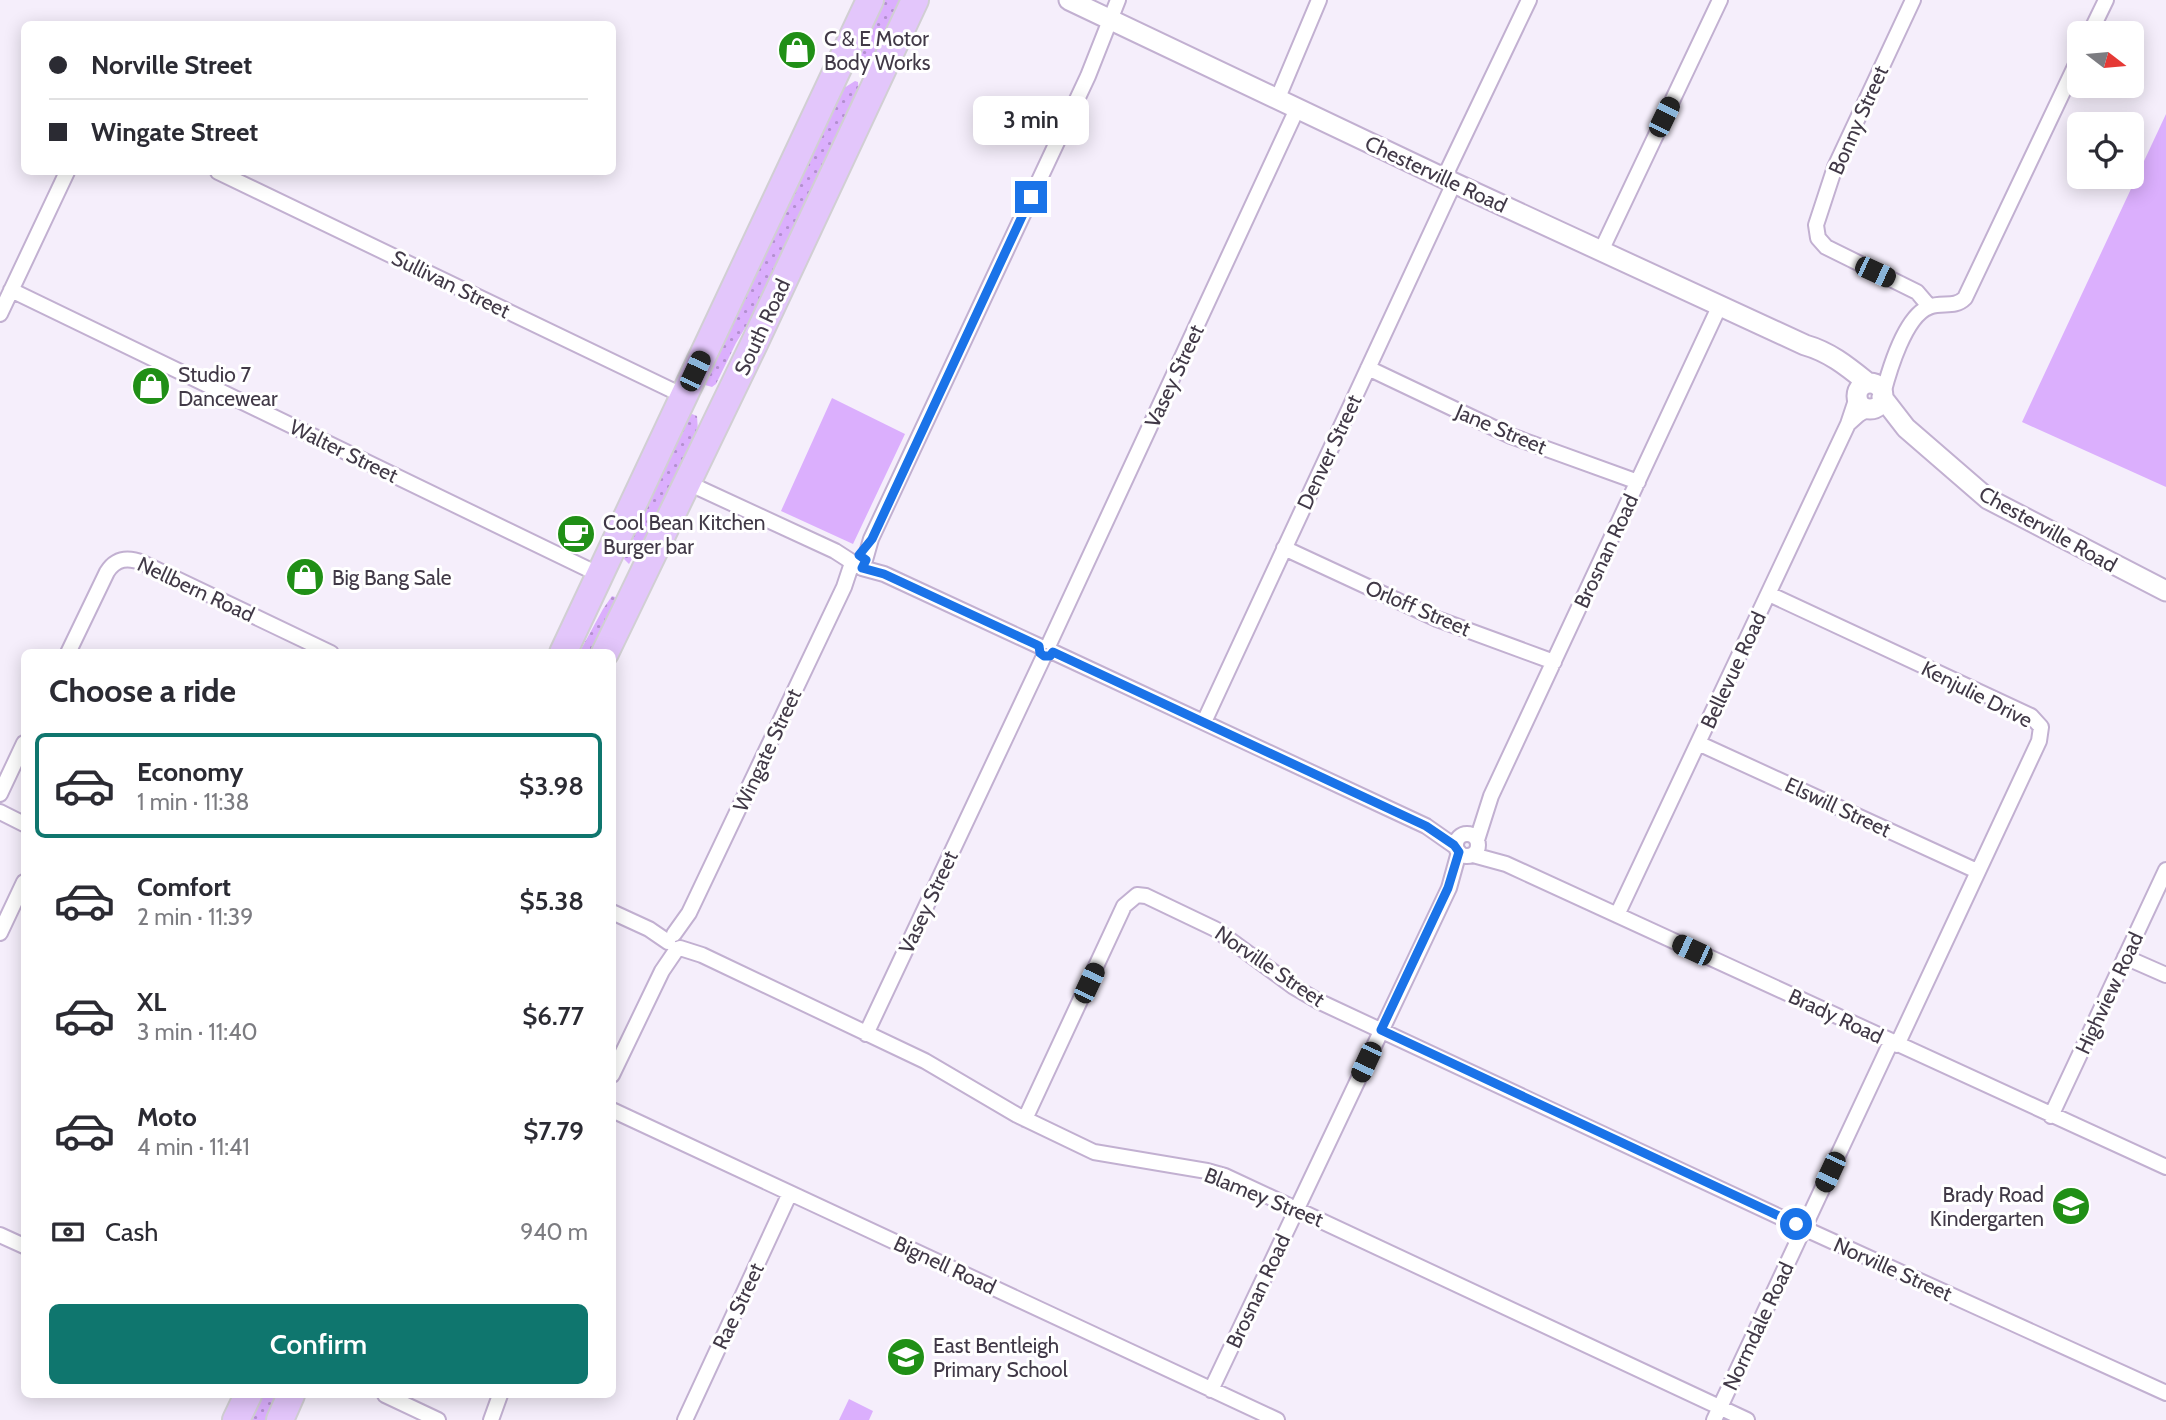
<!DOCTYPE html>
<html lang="en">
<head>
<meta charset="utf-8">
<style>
  :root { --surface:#fff; --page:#f7f7f7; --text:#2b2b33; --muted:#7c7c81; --line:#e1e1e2; --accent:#0f766e }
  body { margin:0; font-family:Cabin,sans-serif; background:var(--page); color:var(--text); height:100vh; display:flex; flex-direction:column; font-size:26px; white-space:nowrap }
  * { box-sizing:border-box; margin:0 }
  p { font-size:23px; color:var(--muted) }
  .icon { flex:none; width:38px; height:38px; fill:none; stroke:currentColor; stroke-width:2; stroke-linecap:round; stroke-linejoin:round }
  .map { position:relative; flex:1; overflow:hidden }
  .side { position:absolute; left:21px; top:649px; width:595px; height:749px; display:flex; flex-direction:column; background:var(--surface); border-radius:10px; box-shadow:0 4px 18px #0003 }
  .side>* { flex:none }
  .guide { position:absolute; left:21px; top:21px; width:595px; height:154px; border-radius:10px; box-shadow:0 4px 18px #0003; display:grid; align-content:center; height:154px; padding:0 28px; background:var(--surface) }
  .needle { width:46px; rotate:106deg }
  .tools { position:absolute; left:2067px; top:21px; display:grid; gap:14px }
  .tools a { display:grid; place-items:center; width:77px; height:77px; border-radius:10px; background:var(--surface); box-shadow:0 4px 18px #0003; font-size:35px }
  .end { position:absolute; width:32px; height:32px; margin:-16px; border:9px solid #1a73e8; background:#fff; box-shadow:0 0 0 4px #fff }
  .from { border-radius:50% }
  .bubble { position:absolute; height:49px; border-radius:10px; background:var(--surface); box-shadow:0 4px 18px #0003; font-size:23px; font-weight:600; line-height:49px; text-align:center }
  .car { position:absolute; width:21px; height:42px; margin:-21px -10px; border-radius:9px; box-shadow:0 0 5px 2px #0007; background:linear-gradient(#222 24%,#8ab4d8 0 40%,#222 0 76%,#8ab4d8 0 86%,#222 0) }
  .guide b { display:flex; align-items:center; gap:24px; height:66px; font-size:26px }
  .guide b+b { border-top:2px solid var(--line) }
  .guide i { width:18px; height:18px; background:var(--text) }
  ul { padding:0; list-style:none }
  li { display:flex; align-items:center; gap:21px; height:105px; margin:0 14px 10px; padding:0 14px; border:4px solid transparent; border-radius:10px }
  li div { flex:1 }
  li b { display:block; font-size:26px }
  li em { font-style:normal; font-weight:600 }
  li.selected { border-color:var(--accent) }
  li>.icon { width:63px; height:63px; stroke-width:1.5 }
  h2 { padding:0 28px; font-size:32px; line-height:84px }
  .pay { display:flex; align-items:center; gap:18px; height:77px; padding:0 28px; font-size:26px }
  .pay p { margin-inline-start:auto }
  .button { display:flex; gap:14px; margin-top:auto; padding:14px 28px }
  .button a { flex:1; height:80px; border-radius:10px; background:var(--accent); color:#fff; font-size:28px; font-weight:600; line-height:80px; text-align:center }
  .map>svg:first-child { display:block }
  .grass { fill:url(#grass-dots) }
  .park { fill:#dbaffd }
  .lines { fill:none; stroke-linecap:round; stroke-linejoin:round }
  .street-casing { stroke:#c2b0d1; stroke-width:18 }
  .secondary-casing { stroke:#c2b0d1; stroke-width:23 }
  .highway-casing { stroke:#d1cfd3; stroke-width:30 }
  .street { stroke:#fff; stroke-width:14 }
  .secondary { stroke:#fff; stroke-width:19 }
  .highway { stroke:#e3c6fb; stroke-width:26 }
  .route { stroke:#1a73e8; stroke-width:9 }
  .labels { text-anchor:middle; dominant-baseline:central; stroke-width:6; stroke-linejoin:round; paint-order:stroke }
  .poi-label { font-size:21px; fill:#413947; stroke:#fff; text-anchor:start }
  .street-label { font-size:21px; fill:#413947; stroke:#fff }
</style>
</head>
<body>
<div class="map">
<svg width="2166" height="1420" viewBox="0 0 2166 1420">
  <defs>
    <pattern id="grass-dots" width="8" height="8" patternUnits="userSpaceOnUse" patternTransform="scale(1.75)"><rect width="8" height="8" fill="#dbaffd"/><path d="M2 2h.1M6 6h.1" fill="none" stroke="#b38fcf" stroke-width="1.8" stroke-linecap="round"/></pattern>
  </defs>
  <rect width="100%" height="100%" fill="#f5eefb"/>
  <!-- grass -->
  <path class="grass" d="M885 0H900L869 73 857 69 856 65Z
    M855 81 858 82 859 96 775 279 736 343 716 384 712 387 705 385 707 370 804 160 844 88Z
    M692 414 697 416 698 431 672 491 629 564 624 559 629 536 687 417Z
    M612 596 618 598 596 653H579L603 609Z
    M259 1395H281L269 1420H247Z"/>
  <!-- park -->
  <path class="park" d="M2166 114V487L2022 422Z
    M832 398 905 434 853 544 781 511Z
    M849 1399 873 1411 869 1420H839Z"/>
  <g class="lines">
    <defs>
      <path id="street" d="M1913 0 1835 167 1816 225 1818 238 1826 247 1917 292 1929 306
        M2090 33 2106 0
        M1277 100 1319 0
        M218 172 684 396
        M1444 178 1529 0
        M1601 251 1720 0
        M11 290 600 575
        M0 314 67 172
        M1368 368 1511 436 1638 482
        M1883 394C1889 371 1905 316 1929 307 1942 301 1954 309 1965 298L2079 58
        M1848 424 1858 415 1869 408
        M688 483 835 551 852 562
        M1284 548 1437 619 1554 662
        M865 560 871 539 1088 76 1118 0
        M862 568 884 574 1039 646
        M1769 594 2031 716 2041 727 2039 741 1897 1045
        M1050 642 1297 109
        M1053 652 1426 826 1456 847
        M68 653 107 572C116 558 128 557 143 563L331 653
        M1204 722 1454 183
        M1698 743 1977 871
        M0 794 24 743
        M0 812 24 824
        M1456 845a11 11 0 1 1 22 0a11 11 0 1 1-22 0Z
        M1477 840 1491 796 1720 305
        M1473 855 1506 864 2166 1167
        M612 912 649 929 668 942
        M1617 915 1848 424 1857 397
        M0 933 24 882
        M674 934 689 913 844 587 852 563
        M680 948 702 955 925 1061 1017 1115 1094 1152 1207 1171 1225 1176 1747 1420
        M2125 957 2166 975
        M866 1034 1044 656
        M612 1075 662 971 677 949
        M612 1110 1277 1420
        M2051 1116 2166 870
        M1025 1119 1124 906 1137 895 1146 896 1215 929 1294 987 1318 1001 1812 1232 2166 1393
        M0 1235 24 1246
        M1211 1390 1449 888 1459 852
        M385 1395 438 1420
        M491 1420 500 1395
        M685 1420 790 1193
        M1714 1420 1891 1042"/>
      <path id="secondary" d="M1069 0 1454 183 1805 345C1830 352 1848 367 1868 383
        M1857 396a13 13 0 1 1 26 0a13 13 0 1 1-26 0Z
        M1882 397 1906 428 1988 499 2166 591"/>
      <path id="highway" d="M563 653 870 0
        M605 653 754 344 915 0
        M236 1420 248 1395
        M280 1420 291 1395"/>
    </defs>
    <!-- street casing -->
    <use href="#street" class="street-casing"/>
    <!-- secondary casing -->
    <use href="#secondary" class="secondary-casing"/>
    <!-- highway casing -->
    <use href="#highway" class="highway-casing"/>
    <!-- street -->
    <use href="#street" class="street"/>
    <!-- secondary -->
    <use href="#secondary" class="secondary"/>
    <!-- highway -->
    <use href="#highway" class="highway"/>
  </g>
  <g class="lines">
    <!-- route -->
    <path class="route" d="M1031 197 872 539 859 555 866 560 862 568 884 574 1035 644 1039 646 1040 653 1044 656H1050L1053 652 1426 826 1454 845 1459 852 1448 888 1381 1030 1796 1224"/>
  </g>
  <!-- icons -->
  <defs>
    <symbol id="shop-disc" viewBox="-11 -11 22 22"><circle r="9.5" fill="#208f16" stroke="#fff"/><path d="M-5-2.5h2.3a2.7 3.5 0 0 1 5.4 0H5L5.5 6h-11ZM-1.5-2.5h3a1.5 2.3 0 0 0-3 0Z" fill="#fff"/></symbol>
    <symbol id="cafe-disc" viewBox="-11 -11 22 22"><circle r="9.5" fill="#208f16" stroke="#fff"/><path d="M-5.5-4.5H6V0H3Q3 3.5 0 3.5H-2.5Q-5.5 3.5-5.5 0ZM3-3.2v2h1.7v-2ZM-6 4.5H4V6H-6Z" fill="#fff"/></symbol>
    <symbol id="school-disc" viewBox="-11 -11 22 22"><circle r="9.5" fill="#208f16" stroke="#fff"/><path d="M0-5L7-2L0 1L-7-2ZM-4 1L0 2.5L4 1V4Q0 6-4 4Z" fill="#fff"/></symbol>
  </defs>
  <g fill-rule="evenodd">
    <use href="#shop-disc" x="775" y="28" width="44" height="44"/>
    <use href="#shop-disc" x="129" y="364" width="44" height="44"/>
    <use href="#cafe-disc" x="554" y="512" width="44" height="44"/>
    <use href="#shop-disc" x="283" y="555" width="44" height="44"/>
    <use href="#school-disc" x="2049" y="1184" width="44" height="44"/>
    <use href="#school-disc" x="884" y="1335" width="44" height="44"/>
  </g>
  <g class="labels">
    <!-- poi labels -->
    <g class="poi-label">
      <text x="824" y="38">C &amp; E Motor<tspan x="824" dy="24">Body Works</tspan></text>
      <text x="178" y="374">Studio 7<tspan x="178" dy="24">Dancewear</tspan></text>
      <text x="603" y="522">Cool Bean Kitchen<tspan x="603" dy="24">Burger bar</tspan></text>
      <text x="332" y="577">Big Bang Sale</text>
      <text x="2044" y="1194" text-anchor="end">Brady Road<tspan x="2044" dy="24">Kindergarten</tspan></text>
      <text x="933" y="1345">East Bentleigh<tspan x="933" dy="24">Primary School</tspan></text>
    </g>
    <!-- street labels -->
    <g class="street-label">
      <text transform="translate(1858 120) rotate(-66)">Bonny Street</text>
      <text transform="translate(1436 174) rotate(25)">Chesterville Road</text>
      <text transform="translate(451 284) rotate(26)">Sullivan Street</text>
      <text transform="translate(762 327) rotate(-65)">South Road</text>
      <text transform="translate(1174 376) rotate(-65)">Vasey Street</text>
      <text transform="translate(1501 429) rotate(23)">Jane Street</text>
      <text transform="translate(344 451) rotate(26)">Walter Street</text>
      <text transform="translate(1329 452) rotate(-65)">Denver Street</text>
      <text transform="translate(2048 529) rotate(29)">Chesterville Road</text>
      <text transform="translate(1606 551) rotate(-65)">Brosnan Road</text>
      <text transform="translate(196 589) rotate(25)">Nellbern Road</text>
      <text transform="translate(1418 608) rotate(23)">Orloff Street</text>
      <text transform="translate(1733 670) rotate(-65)">Bellevue Road</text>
      <text transform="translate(1977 694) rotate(27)">Kenjulie Drive</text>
      <text transform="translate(767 750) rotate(-65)">Wingate Street</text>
      <text transform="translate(1838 807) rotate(25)">Elswill Street</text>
      <text transform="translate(928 902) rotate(-65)">Vasey Street</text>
      <text transform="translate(1270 966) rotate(34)">Norville Street</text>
      <text transform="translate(2109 993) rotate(-65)">Highview Road</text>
      <text transform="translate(1836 1016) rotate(25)">Brady Road</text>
      <text transform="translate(1264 1197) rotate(22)">Blamey Street</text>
      <text transform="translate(945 1265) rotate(25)">Bignell Road</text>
      <text transform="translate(1893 1269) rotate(24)">Norville Street</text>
      <text transform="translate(1258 1291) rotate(-65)">Brosnan Road</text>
      <text transform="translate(738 1306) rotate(-65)">Rae Street</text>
      <text transform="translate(1758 1326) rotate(-65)">Normdale Road</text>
    </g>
  </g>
</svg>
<div class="tools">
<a><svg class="needle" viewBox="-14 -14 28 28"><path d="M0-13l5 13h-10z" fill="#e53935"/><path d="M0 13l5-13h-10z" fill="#7c7c81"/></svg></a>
<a><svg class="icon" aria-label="locate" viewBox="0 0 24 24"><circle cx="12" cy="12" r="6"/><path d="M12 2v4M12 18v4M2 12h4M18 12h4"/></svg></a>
</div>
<i class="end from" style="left:1796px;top:1224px"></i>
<i class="end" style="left:1031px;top:197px"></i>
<div class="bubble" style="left:973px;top:96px;width:116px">3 min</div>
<i class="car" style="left:1664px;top:117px;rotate:26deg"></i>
<i class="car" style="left:1875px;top:272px;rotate:115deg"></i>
<i class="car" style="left:695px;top:371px;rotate:25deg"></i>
<i class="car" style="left:1692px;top:950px;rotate:295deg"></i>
<i class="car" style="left:1089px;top:983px;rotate:25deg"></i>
<i class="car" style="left:1366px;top:1062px;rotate:205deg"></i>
<i class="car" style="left:1830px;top:1172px;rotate:205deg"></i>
<div class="guide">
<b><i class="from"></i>Norville Street</b>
<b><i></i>Wingate Street</b>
</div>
<section class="side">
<h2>Choose a ride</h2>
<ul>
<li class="selected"><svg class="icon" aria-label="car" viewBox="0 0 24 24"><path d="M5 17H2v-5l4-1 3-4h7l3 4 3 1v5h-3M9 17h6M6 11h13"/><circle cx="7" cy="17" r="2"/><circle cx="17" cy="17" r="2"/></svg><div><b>Economy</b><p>1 min · 11:38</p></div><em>$3.98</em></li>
<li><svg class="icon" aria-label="car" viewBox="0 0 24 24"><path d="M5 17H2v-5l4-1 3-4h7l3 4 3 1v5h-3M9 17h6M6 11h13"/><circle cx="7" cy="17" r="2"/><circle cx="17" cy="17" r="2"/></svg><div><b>Comfort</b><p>2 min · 11:39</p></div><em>$5.38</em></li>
<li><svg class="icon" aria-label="car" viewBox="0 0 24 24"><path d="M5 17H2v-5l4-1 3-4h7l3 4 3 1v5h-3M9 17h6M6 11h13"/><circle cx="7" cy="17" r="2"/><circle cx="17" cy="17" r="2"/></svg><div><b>XL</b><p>3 min · 11:40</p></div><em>$6.77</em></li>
<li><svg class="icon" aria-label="car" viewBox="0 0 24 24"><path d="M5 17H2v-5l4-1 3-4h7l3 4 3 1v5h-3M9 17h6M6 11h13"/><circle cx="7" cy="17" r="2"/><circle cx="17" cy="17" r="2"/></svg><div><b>Moto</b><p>4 min · 11:41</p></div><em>$7.79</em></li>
</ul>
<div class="pay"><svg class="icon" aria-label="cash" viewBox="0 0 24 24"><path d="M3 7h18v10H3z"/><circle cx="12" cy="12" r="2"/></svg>Cash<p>940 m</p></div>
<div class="button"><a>Confirm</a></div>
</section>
</div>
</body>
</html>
